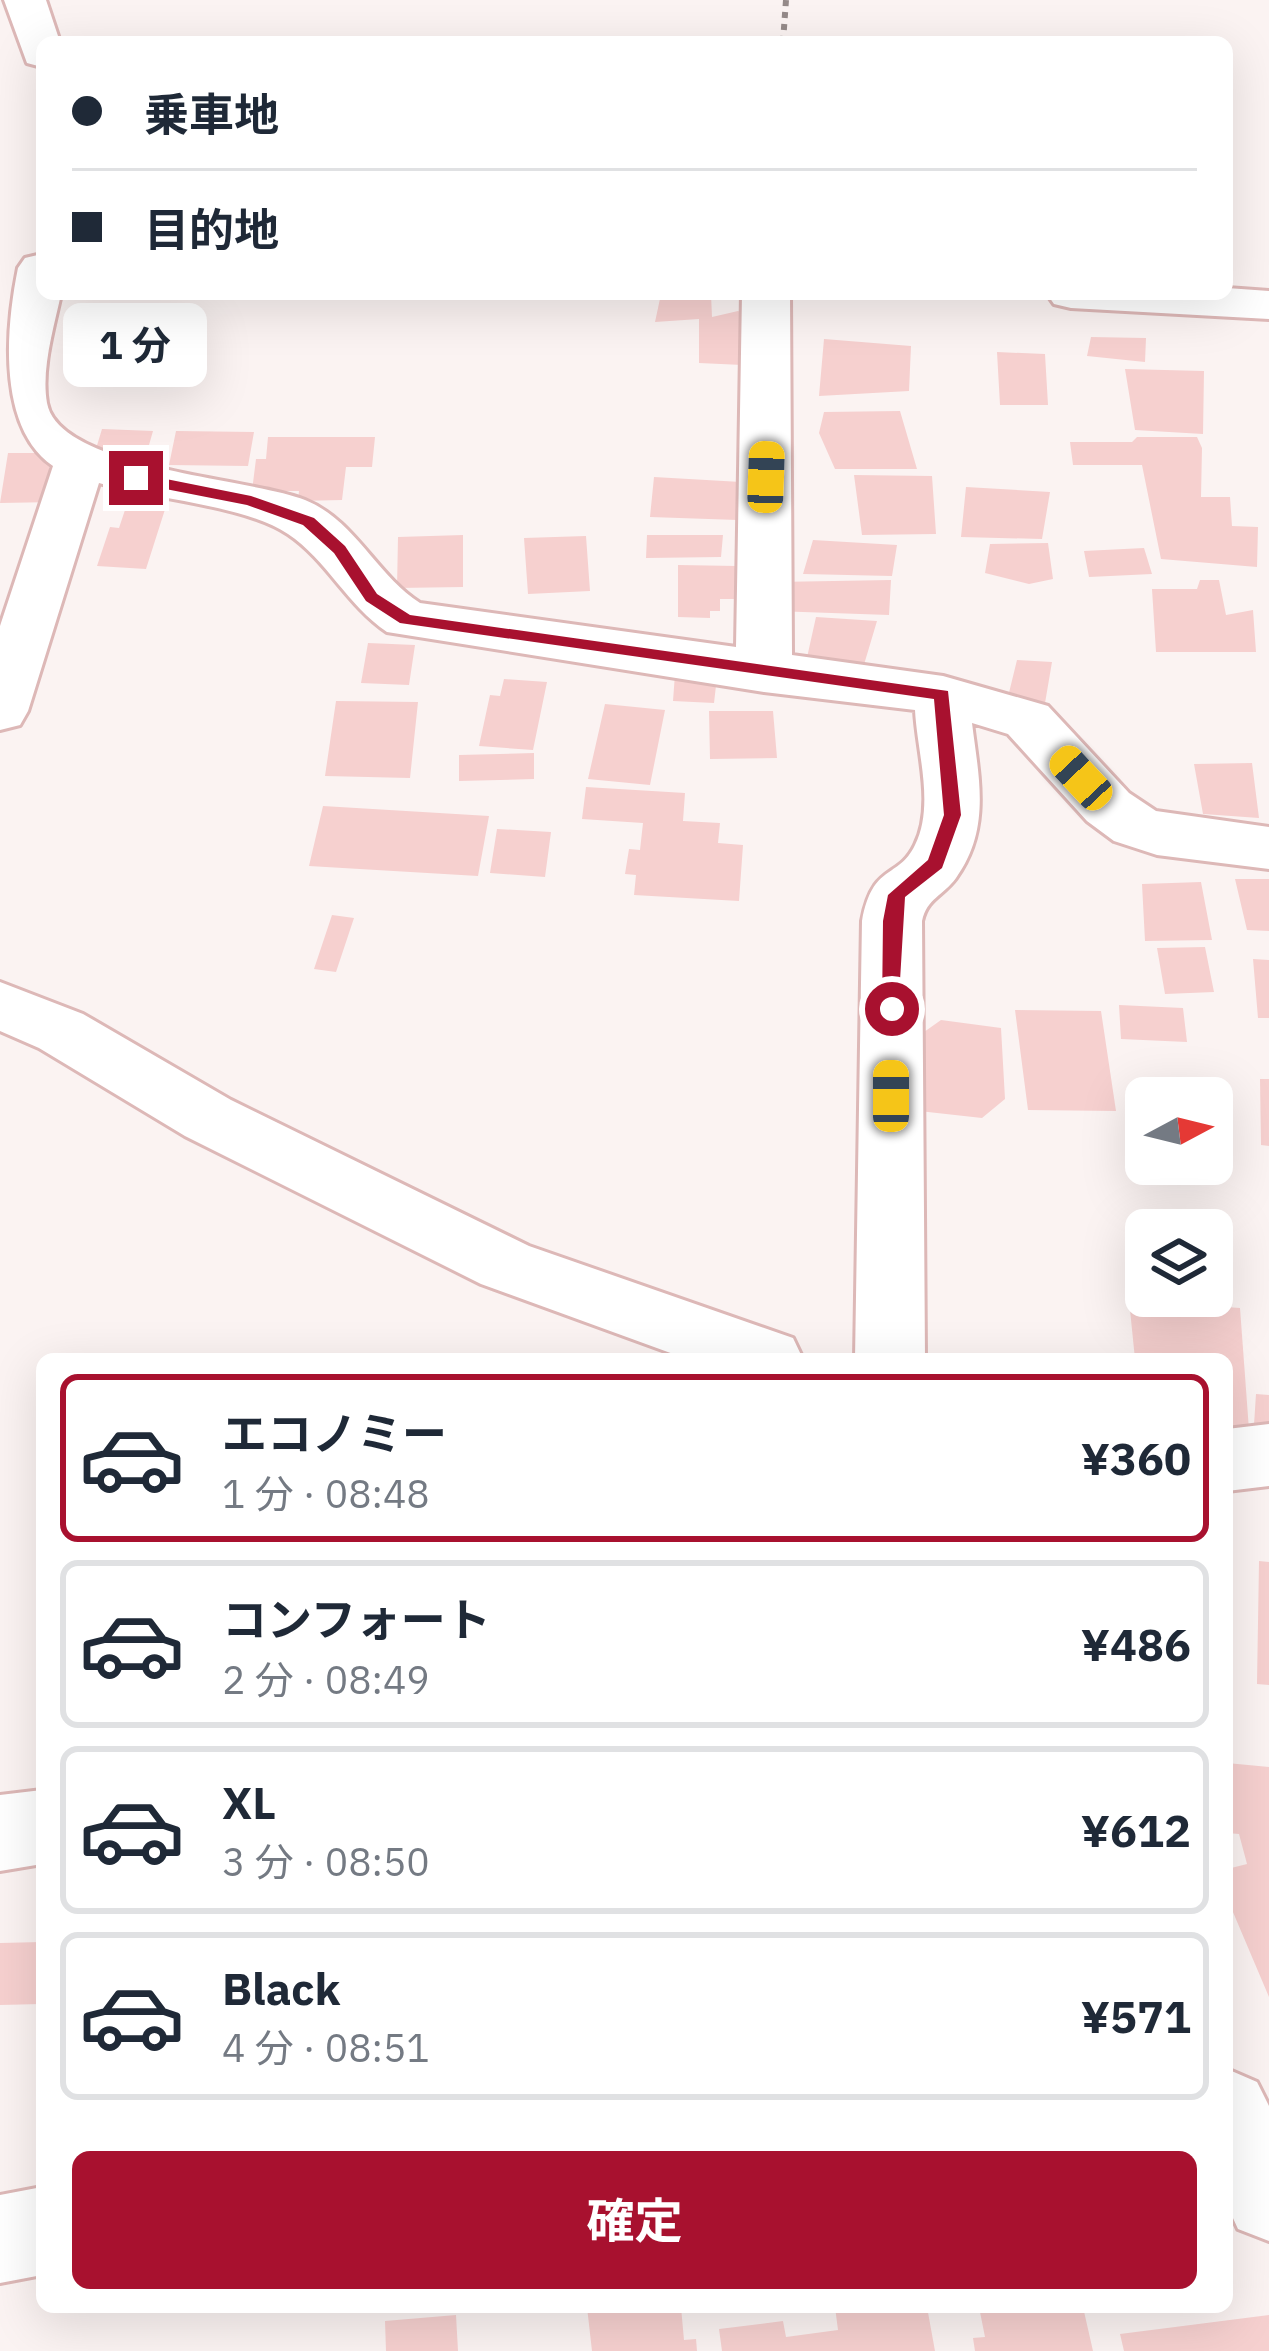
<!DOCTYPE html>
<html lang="ja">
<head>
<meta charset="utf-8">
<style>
  :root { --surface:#fff; --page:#f2f2f3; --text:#1f2937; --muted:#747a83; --line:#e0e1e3; --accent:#a8112f }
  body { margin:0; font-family:"IBM Plex Sans","Noto Sans JP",sans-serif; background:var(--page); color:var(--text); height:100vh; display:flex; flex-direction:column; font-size:45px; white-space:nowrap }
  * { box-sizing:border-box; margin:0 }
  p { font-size:39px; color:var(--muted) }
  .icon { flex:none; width:66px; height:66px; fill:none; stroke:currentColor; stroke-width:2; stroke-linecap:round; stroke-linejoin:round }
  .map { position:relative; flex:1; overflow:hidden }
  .sheet { position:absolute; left:36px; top:1353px; width:1197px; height:960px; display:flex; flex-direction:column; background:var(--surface); border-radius:18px; box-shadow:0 12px 48px #0002 }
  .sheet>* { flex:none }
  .guide { position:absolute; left:36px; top:36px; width:1197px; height:264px; border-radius:18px; box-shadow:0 12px 48px #0002; display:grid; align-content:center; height:264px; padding:0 36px; background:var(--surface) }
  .needle { width:78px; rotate:83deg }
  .controls { position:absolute; left:1125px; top:1077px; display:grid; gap:24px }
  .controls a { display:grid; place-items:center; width:108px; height:108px; border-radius:18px; background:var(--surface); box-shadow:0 12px 48px #0002; font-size:60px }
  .end { position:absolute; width:54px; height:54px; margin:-27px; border:15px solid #a8112f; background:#fff; box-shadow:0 0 0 6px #fff }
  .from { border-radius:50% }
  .bubble { position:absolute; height:84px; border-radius:18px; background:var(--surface); box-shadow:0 12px 48px #0002; font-size:39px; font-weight:700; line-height:84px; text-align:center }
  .car { position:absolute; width:36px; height:72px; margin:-36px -18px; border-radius:15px; box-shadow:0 0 9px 3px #0007; background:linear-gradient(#f5c518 24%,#345 0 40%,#f5c518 0 76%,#345 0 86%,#f5c518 0) }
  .guide b { display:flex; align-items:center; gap:42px; height:114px; font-size:45px }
  .guide b+b { border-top:3px solid var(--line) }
  .guide i { width:30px; height:30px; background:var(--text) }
  ul { padding:21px 0 0; list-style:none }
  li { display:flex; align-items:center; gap:36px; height:168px; margin:0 24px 18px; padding:0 12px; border:6px solid var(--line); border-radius:18px }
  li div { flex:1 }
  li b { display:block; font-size:45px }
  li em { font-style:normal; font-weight:700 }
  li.selected { border-color:var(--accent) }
  li>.icon { width:108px; height:108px; stroke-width:1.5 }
  .primary-button { display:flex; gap:24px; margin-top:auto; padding:24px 36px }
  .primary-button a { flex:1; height:138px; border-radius:18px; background:var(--accent); color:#fff; font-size:48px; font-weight:700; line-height:138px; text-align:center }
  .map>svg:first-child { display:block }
  .building { fill:#f6d0cf }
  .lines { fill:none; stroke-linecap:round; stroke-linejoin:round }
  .minor-casing { stroke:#ddb8b7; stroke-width:6 }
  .path { stroke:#958a89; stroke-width:6; stroke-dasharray:6 6; stroke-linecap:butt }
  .minor { fill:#fff; fill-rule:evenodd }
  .route { fill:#a8112f }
</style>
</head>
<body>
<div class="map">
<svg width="1269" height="2351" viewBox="0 0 1269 2351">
  <rect width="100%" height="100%" fill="#fbf3f2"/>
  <!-- building -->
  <path class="building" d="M661 294H711L712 317 738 311 755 318 766 366 699 363V319L655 322Z
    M1091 337 1146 338 1145 362 1087 356Z
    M824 339 911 346 909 391 819 396Z
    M997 352 1045 354 1048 405H1000Z
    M1125 369 1204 371 1203 434 1135 430Z
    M900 411 917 469H835L819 433 824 412Z
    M102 429 153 431 145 459 95 452Z
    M176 431 254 432 248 466 169 465Z
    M268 437H375L372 467H346L342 500 298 501 299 491H252L256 459H266Z
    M1137 437H1197L1202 448 1201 497H1230L1232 526 1258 527 1257 567 1161 559 1142 465H1073L1070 442H1132Z
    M8 453H52L49 470 61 469 55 502 0 503Z
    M854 475 932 476 936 534 862 535Z
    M654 477 741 482 738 520 650 517Z
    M966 487 1050 492 1042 539 961 537Z
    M129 498 168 500 146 569 97 566 110 527 119 528Z
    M463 535V587L397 588 398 537Z
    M647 535H723L721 557 646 558Z
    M586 536 590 591 528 594 524 538Z
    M813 540 897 545 892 576 803 574Z
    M1048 543 1053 579 1029 584 985 573 990 544Z
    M1144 548 1152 574 1089 577 1084 551Z
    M678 565 737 566 738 599H720V611H710V618L678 617Z
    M891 580 889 615 774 611 776 582Z
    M1200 580H1219L1226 615 1253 610 1256 652H1156L1152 589H1197Z
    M816 617 877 621 860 678 804 671Z
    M368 643 415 645 409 685 361 683Z
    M1017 660 1052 662 1044 709 1006 705Z
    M675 674 717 677 714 703 673 701Z
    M504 679 547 682 533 750 479 746 490 695 500 696Z
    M336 701 418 702 410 778 325 776Z
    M605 704 665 710 650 785 588 779Z
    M709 711H773L777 758 710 759Z
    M534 753V779L459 781V755Z
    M1252 763 1259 818 1203 814 1194 764Z
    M586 787 685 793 683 821 720 823 718 843 743 845 739 901 634 895 636 875 625 874 629 849 640 850 643 823 582 819Z
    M323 806 489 816 478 876 309 866Z
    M497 829 551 832 545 877 490 873Z
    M1235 879H1269V931L1247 930Z
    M1201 882 1212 940 1145 941 1142 884Z
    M332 915 354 918 336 972 314 969Z
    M1205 947 1214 992 1165 994 1157 948Z
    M1253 959 1269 960V1018H1258Z
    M1119 1005 1183 1008 1187 1042 1121 1039Z
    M1015 1010 1101 1011 1116 1111 1028 1110Z
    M941 1020 1001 1028 1005 1099 982 1118 919 1111 917 1037Z
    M1260 1079H1269V1146L1261 1145Z
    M1212 1102H1221L1230 1176 1167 1175 1166 1164H1212Z
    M1129 1300 1240 1308 1249 1430 1227 1431V1359H1135Z
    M1256 1394 1269 1395V1440H1253Z
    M1259 1561 1269 1562V1685L1257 1684Z
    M1227 1763 1269 1767V1997L1227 1898V1869L1247 1864 1239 1834 1227 1833Z
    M42 1942V2004L0 2005V1943Z
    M587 2307H681L684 2340 696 2339 697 2351H592Z
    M835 2307H927L935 2351H722L719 2329 783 2321 786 2337 838 2330Z
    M979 2307H1083L1093 2351H975L973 2338 985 2337Z
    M456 2315 458 2351H386L385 2321Z
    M1269 2315V2351H1124L1120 2334Z"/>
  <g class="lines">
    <defs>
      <path id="minor" d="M4 0H46L60 42H42V67L27 63Z
        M42 254V294H61C54 327 41 369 47 403 59 469 251 478 305 500 355 520 376 575 420 603L736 647 742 294H790L792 655 943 676 1048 706 1129 793 1156 811 1269 827V869L1157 855 1114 841 1087 821 1008 734 972 723C979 779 991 829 956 878 943 896 927 898 922 921L925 1359H855L862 921C873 862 898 880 915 845 935 805 917 752 915 710L764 692 387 632C347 605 327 560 288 534 245 505 152 499 99 483L28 711 20 725 0 730V626L53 466C0 430 4 337 18 268L25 258Z
        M1227 288 1269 291V319L1071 308 1054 304 1047 294H1227Z
        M0 982 83 1014 231 1100 529 1246 793 1338 803 1359H687L481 1284 185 1136 39 1048 0 1031Z
        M1269 1424V1486L1227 1491V1429Z
        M42 1790V1864L0 1871V1795Z
        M1227 2069 1257 2082 1269 2106V2241L1238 2229 1227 2205Z
        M42 2187V2275L0 2283V2195Z"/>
    </defs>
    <!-- minor casing -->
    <use href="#minor" class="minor-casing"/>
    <!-- path -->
    <path class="path" d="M783 42 786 0"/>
    <!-- minor -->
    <use href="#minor" class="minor"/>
  </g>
  <!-- route -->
  <path class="route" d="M136 473 251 496 314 518 345 546 377 594 410 615 948 691 961 815 942 868 905 897 898 1014H885L882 1009 883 921 888 895 928 860 944 815 934 699 400 623 366 601 334 553 303 525 247 505 130 482 128 478Z"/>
</svg>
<div class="controls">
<a><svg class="needle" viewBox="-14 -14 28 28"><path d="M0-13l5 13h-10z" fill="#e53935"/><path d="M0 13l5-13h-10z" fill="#747a83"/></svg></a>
<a><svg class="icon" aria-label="layers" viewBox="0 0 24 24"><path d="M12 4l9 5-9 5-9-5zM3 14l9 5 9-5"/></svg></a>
</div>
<i class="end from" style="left:892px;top:1009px"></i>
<i class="end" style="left:136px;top:478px"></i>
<div class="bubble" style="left:63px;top:303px;width:144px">1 分</div>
<i class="car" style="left:766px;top:477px;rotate:2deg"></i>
<i class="car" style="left:1081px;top:778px;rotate:317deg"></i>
<i class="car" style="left:891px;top:1096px;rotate:0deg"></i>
<div class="guide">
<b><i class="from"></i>乗車地</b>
<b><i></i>目的地</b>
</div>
<section class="sheet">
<ul>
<li class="selected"><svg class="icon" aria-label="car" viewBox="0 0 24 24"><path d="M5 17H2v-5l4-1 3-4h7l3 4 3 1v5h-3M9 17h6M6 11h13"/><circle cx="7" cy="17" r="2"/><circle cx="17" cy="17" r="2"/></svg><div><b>エコノミー</b><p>1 分 · 08:48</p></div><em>¥360</em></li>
<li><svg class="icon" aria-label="car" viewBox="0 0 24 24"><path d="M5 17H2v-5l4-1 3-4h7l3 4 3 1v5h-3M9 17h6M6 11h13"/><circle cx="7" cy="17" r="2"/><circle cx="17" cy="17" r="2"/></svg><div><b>コンフォート</b><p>2 分 · 08:49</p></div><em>¥486</em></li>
<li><svg class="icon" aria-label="car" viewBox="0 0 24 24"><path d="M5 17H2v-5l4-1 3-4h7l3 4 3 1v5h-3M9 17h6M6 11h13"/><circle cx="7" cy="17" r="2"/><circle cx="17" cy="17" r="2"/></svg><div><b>XL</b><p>3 分 · 08:50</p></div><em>¥612</em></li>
<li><svg class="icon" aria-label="car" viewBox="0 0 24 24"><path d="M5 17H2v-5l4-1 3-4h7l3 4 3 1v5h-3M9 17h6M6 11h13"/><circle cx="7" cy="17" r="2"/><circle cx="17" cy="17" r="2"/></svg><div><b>Black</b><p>4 分 · 08:51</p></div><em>¥571</em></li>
</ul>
<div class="primary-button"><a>確定</a></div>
</section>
</div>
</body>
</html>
